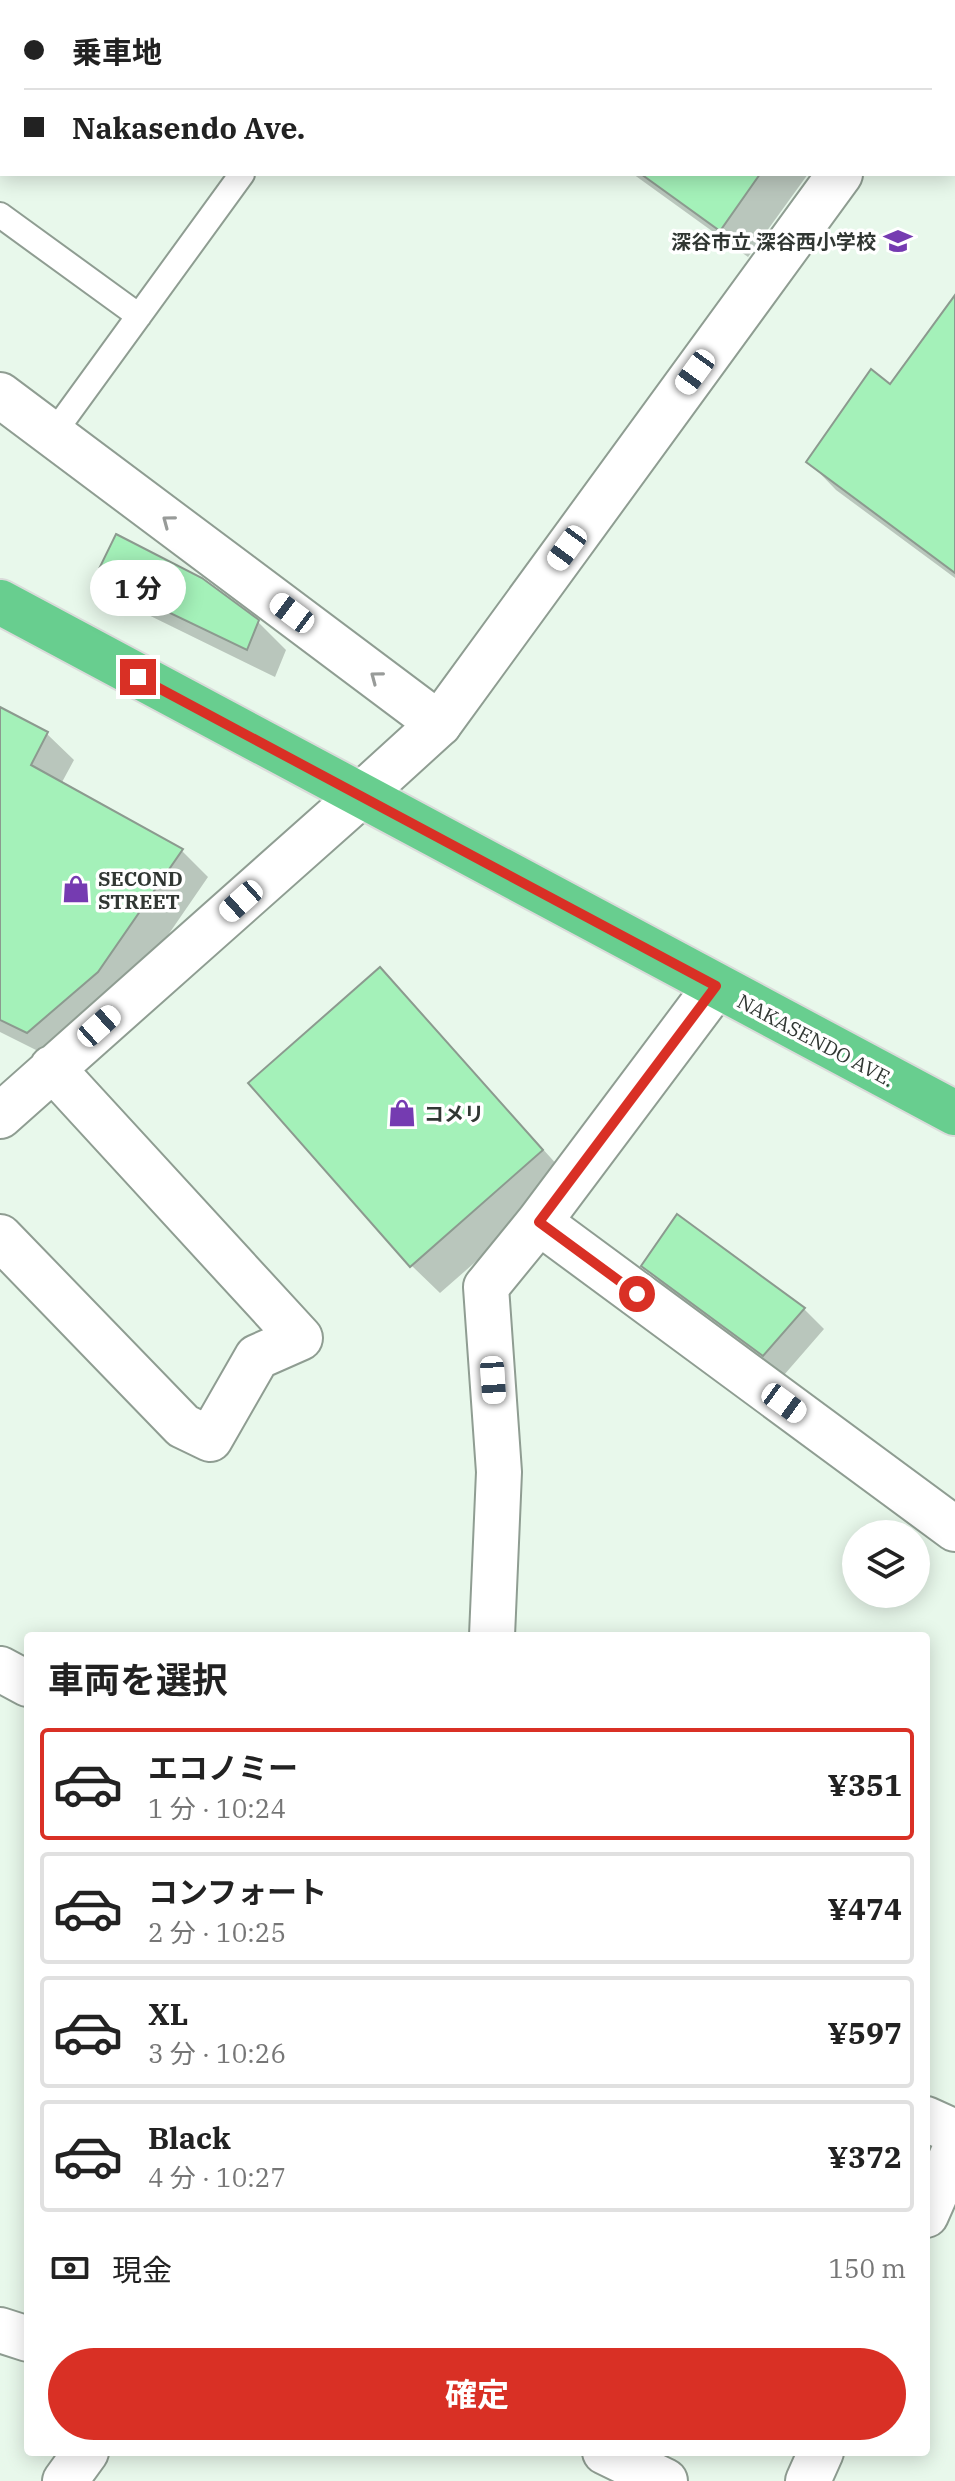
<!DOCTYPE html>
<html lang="ja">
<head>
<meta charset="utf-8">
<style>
  :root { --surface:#fff; --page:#f2f2f2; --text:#222; --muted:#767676; --line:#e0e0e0; --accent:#d93025 }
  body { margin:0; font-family:"IBM Plex Serif","Noto Sans JP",serif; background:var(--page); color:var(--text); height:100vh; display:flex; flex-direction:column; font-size:30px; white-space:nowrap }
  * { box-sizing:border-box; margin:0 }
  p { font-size:26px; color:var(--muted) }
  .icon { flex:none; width:44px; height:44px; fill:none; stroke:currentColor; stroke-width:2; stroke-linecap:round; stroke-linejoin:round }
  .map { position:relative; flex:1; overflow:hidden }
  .side { position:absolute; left:24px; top:1632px; width:906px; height:824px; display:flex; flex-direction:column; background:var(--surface); border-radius:8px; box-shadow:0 4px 20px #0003 }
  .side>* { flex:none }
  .guide { position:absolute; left:0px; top:0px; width:956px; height:176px; box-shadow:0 4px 20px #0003; display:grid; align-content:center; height:176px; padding:0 24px; background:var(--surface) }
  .tools { position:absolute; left:842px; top:1520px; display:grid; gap:16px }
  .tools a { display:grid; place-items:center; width:88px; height:88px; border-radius:50%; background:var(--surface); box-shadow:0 4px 20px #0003; font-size:40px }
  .end { position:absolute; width:36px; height:36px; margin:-18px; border:10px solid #d93025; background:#fff; box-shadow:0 0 0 4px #fff }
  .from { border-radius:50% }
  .bubble { position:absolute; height:56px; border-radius:28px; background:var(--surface); box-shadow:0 4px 20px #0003; font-size:26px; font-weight:700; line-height:56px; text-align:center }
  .car { position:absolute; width:24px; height:48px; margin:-24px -12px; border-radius:10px; box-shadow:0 0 6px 2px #0007; background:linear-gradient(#fff 24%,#345 0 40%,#fff 0 76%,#345 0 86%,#fff 0) }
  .guide b { display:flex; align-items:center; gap:28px; height:76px; font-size:30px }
  .guide b+b { border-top:2px solid var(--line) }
  .guide i { width:20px; height:20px; background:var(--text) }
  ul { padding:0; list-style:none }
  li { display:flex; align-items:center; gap:24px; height:112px; margin:0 16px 12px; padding:0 8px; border:4px solid var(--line); border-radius:8px }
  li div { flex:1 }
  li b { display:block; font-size:30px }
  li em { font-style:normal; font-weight:700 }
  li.selected { border-color:var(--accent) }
  li>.icon { width:72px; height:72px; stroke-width:1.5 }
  h2 { padding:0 24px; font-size:36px; line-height:96px }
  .pay { display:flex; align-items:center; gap:20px; height:88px; padding:0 24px; font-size:30px }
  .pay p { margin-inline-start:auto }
  .primary-button { display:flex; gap:16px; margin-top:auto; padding:16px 24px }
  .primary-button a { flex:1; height:92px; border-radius:48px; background:var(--accent); color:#fff; font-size:32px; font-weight:700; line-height:92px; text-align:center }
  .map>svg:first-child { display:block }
  .shadow { fill:#0003 }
  .building { fill:#a4f1b9; stroke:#8c9a8f; stroke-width:2 }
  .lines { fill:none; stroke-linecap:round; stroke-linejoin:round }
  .service-casing { stroke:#8f9d92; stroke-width:28 }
  .minor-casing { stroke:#8f9d92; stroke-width:48 }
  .tertiary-casing { stroke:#8f9d92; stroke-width:48 }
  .secondary-casing { stroke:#8f9d92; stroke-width:48 }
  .trunk-casing { stroke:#dadbda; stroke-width:48 }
  .service { stroke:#fff; stroke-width:24 }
  .minor { stroke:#fff; stroke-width:44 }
  .tertiary { stroke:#fff; stroke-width:44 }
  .secondary { stroke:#fff; stroke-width:44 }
  .trunk { stroke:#68ce8f; stroke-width:44 }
  .oneway { stroke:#989b99 }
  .route { stroke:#d93025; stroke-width:10 }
  .labels { text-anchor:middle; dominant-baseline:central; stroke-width:7; stroke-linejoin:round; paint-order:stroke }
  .poi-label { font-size:20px; font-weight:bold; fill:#313733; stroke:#fff; text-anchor:start }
  .street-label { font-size:20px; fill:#313733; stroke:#fff }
</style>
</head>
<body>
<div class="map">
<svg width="955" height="2481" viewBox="0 0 955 2481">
  <rect width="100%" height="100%" fill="#e8f8eb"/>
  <!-- shadow -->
  <path class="shadow" d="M494 0H700L702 2H493Z
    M633 174H808L748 257Z
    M955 299V578L836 490 809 462 891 386Z
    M98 576 258 622 286 650 275 677 126 604Z
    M0 709 47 734 74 760 61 784 182 851 208 877 124 999 54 1059 0 1032Z
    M380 970 570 1179 440 1293 412 1266 251 1083Z
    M678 1217 804 1309 824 1329 784 1375 664 1286 644 1266Z"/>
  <!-- building -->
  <path class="building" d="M641 174H760L720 231Z
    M955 295V573L806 462 871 369 890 384Z
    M116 534 202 578 259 620 247 650 95 577Z
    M0 707 48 732 31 765 183 849 98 972 27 1033 0 1020Z
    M380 967 543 1150 410 1267 248 1083Z
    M677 1214 805 1308 763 1356 641 1266Z"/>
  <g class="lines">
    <defs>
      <path id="service" d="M134 0 136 2
        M0 215 139 316
        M53 434 242 174"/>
      <path id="minor" d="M0 395 439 724
        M0 1116 360 796
        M539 1222 955 1529
        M0 1237 183 1426 210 1439 257 1357 300 1338 52 1068
        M492 1636 499 1472 486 1287 539 1222 716 986
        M0 1669 28 1684
        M65 2481 86 2452"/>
      <path id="tertiary" d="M954 19 955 18
        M360 796 439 724 840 174
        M926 2119 955 2132
        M926 2215 955 2149
        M808 2481 821 2452"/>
      <path id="secondary" d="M0 2330 28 2339
        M605 2452 665 2481"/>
      <path id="trunk" d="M0 602 955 1113"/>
    </defs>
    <!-- service casing -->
    <use href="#service" class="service-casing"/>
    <!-- minor casing -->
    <use href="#minor" class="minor-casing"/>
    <!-- tertiary casing -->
    <use href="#tertiary" class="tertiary-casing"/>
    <!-- secondary casing -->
    <use href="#secondary" class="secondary-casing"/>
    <!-- trunk casing -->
    <use href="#trunk" class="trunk-casing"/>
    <!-- service -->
    <use href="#service" class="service"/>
    <!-- minor -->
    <use href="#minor" class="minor"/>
    <!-- tertiary -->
    <use href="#tertiary" class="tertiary"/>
    <!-- secondary -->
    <use href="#secondary" class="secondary"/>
    <!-- trunk -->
    <use href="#trunk" class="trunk"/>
  </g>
  <!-- one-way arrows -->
  <defs><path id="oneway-chevron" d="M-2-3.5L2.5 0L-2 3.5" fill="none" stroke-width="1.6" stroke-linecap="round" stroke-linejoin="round" transform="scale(2)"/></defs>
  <g class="oneway">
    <use href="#oneway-chevron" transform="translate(168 521) rotate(-143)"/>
    <use href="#oneway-chevron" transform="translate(376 677) rotate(-143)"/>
  </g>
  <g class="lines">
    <!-- route -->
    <path class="route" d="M138 677 716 986 539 1222 637 1294"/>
  </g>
  <!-- icons -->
  <defs>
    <symbol id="school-bare" viewBox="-9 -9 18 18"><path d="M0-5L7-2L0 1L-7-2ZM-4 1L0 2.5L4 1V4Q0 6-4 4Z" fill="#753bb1" stroke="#fff" stroke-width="2.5" paint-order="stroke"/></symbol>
    <symbol id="shop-bare" viewBox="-9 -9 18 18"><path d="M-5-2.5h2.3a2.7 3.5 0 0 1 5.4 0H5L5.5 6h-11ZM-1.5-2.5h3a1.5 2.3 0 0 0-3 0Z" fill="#753bb1" stroke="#fff" stroke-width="2.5" paint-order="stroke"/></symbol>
  </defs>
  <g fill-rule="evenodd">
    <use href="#school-bare" x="878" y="221" width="40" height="40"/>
    <use href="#shop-bare" x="56" y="869" width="40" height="40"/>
    <use href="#shop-bare" x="382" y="1093" width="40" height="40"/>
  </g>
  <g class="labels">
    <!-- poi labels -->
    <g class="poi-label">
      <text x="876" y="241" text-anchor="end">深谷市立 深谷西小学校</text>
      <text x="98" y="878">SECOND<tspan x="98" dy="23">STREET</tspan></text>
      <text x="424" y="1113">コメリ</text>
    </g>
    <!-- street labels -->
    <g class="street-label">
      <text transform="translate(816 1040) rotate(28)">NAKASENDO AVE.</text>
    </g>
  </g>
</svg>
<div class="tools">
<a><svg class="icon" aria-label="layers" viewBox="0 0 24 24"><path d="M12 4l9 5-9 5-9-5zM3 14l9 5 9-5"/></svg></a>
</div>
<i class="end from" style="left:637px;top:1294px"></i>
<i class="end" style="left:138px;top:677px"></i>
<div class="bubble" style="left:90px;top:560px;width:96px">1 分</div>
<i class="car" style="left:695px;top:372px;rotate:216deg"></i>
<i class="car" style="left:567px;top:548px;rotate:216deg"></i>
<i class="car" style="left:292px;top:613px;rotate:307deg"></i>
<i class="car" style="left:241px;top:901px;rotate:228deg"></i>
<i class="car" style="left:99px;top:1026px;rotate:48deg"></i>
<i class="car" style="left:493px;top:1380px;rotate:176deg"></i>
<i class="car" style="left:784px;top:1403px;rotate:126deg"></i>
<div class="guide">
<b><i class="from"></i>乗車地</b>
<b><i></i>Nakasendo Ave.</b>
</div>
<section class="side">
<h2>車両を選択</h2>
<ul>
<li class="selected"><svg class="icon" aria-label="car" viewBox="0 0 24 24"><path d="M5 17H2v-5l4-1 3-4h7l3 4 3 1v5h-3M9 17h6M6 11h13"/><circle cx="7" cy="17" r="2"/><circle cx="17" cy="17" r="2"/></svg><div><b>エコノミー</b><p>1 分 · 10:24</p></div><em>¥351</em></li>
<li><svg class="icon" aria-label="car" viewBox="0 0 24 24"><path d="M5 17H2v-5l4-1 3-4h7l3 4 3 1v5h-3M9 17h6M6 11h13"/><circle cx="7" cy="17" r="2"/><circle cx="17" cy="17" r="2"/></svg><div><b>コンフォート</b><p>2 分 · 10:25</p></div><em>¥474</em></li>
<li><svg class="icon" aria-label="car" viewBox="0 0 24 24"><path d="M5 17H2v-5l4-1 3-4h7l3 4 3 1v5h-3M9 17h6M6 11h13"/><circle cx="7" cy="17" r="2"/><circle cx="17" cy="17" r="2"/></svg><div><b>XL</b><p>3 分 · 10:26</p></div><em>¥597</em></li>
<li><svg class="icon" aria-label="car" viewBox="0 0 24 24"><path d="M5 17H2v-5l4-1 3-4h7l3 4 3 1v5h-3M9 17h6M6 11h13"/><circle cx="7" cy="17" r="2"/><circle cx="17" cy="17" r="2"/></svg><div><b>Black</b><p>4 分 · 10:27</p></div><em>¥372</em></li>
</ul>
<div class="pay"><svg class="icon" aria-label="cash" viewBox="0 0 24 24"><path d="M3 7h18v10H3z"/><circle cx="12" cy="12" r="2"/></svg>現金<p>150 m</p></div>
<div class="primary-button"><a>確定</a></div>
</section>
</div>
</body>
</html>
